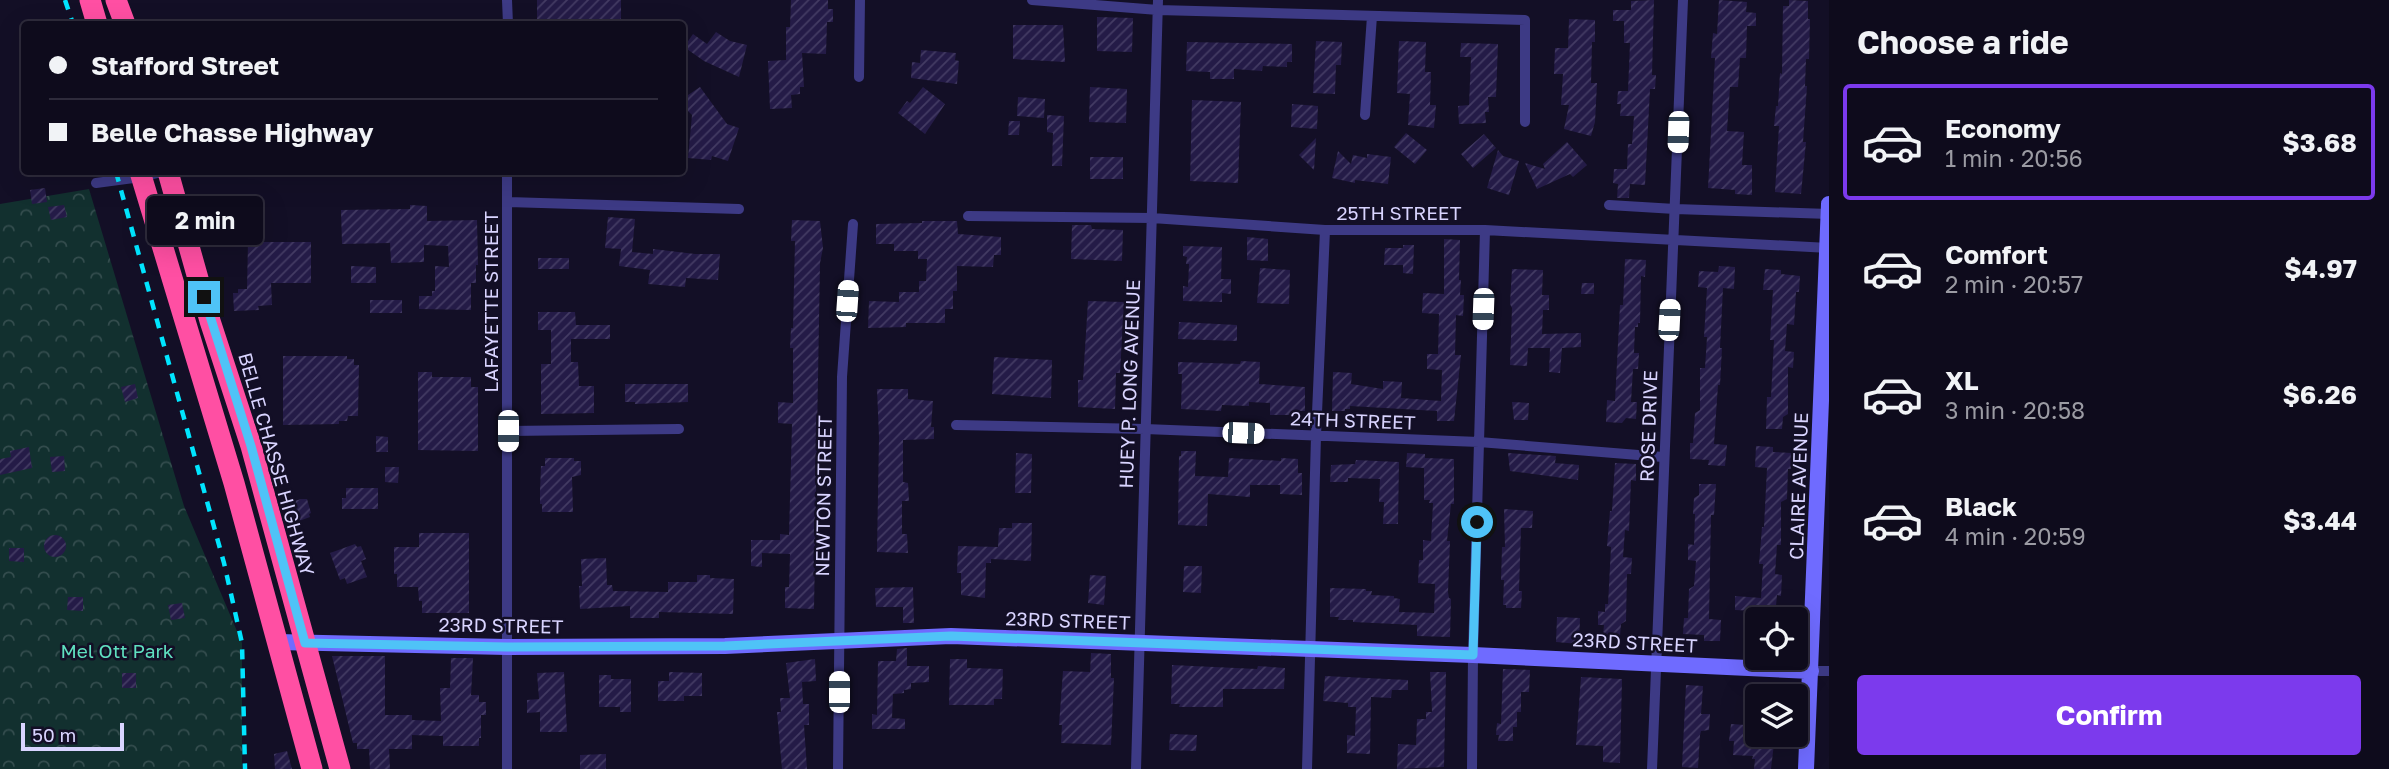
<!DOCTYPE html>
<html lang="en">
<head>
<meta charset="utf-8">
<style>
  :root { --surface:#0e0b1c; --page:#171425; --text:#f1f3f6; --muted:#9b9ba3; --line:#2e2b3b; --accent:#7c3aed }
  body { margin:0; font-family:"Golos Text",sans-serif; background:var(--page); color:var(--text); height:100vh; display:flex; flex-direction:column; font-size:26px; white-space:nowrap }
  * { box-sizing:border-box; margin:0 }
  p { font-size:23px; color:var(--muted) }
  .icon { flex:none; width:38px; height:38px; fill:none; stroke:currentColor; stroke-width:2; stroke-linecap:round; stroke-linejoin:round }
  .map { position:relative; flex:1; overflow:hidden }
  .panel { display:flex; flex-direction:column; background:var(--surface); width:560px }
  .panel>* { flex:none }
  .top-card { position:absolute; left:21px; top:21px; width:665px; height:154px; border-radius:7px; box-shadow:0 7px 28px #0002,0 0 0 2px var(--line); display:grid; align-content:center; height:154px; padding:0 28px; background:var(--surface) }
  .buttons { position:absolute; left:1745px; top:607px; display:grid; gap:14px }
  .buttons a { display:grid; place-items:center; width:63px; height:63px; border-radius:7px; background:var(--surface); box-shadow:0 7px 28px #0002,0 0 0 2px var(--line); font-size:35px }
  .scale { position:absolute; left:21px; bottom:18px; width:103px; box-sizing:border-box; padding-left:7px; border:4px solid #d9d4ff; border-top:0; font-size:19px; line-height:24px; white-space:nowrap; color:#d9d4ff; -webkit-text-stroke:5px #130f26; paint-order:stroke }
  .end { position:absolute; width:32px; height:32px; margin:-16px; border:9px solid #4fc3f7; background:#111; box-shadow:0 0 0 4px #111 }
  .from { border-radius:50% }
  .bubble { position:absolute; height:49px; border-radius:7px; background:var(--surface); box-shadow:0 7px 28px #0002,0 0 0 2px var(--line); font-size:23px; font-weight:700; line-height:49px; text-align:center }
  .car { position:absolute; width:21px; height:42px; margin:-21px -10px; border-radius:9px; box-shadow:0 0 5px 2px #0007; background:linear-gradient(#fff 24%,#345 0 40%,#fff 0 76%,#345 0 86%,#fff 0) }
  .top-card b { display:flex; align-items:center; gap:24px; height:66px; font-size:26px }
  .top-card b+b { border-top:2px solid var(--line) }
  .top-card i { width:18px; height:18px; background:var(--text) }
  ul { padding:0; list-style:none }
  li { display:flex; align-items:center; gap:21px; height:116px; margin:0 14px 10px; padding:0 14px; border:4px solid transparent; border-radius:7px }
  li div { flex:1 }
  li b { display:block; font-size:26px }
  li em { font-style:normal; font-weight:700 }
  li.current { border-color:var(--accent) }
  li>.icon { width:63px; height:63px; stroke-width:1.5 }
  h2 { padding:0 28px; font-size:32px; line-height:84px }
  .cta { display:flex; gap:14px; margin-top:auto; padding:14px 28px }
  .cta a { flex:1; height:80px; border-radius:7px; background:var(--accent); color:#fff; font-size:28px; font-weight:700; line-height:80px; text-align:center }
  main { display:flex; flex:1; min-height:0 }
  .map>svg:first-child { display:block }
  .park { fill:url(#park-crowns) }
  .building { fill:url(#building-hatch) }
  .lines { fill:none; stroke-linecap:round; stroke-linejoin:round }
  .street { stroke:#3d3a85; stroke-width:10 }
  .secondary { stroke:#6f6bff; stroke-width:16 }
  .highway { stroke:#ff4fa3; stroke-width:21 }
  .rail { stroke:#00e5ff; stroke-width:4.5; stroke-dasharray:10 9; stroke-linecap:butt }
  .route { stroke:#4fc3f7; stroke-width:9 }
  .labels { text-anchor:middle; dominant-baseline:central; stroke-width:5; stroke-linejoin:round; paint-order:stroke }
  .street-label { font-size:19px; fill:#d9d4ff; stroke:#130f26 }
  .park-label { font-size:19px; fill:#5fe0c0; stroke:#130f26 }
</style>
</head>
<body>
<main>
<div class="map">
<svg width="1829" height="769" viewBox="0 0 1829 769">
  <defs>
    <pattern id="park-crowns" width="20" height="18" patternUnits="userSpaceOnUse" patternTransform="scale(1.75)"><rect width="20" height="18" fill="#12302f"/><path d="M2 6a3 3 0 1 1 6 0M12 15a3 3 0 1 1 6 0" fill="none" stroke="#344d4e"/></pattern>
    <pattern id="building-hatch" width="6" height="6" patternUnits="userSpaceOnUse" patternTransform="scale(1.75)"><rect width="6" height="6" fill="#241b47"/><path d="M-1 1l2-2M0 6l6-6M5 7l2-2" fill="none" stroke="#433b63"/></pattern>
  </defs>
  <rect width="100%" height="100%" fill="#130f26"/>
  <!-- park -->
  <path class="park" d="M89 189 184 506 242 643V769H0V204Z"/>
  <!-- building -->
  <path class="building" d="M537 0H621V24H537Z
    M791 0H828V9H833V22H827L826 54 802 53 804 87H800V94L791 95 792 108 770 109 768 61 786 60V27H790Z
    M1654 0 1652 75H1656L1655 89H1650L1645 185 1630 184 1629 198H1617L1618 184 1613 183 1614 169H1627L1628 144H1632L1634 116H1620L1621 104H1617L1618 91H1628L1630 43H1624V21H1613V10H1631V1Z
    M1719 0 1747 2 1746 12 1756 13V26H1747L1746 58H1740L1738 87H1730L1727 131 1744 132 1742 165H1752V195L1735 194V190L1708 188 1715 58H1711L1713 33 1717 34Z
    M1789 0 1808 1V19H1810L1809 59H1806L1805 86H1807L1803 142H1806L1801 194 1775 192 1779 126H1774L1776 106H1778L1780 73 1782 74 1783 6H1789Z
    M1097 17 1133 18 1132 52 1097 51Z
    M1569 19 1595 20V42H1592L1591 83H1597L1595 122 1591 136 1564 129 1569 105H1561L1563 74H1554L1555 48H1568Z
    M1013 25H1063L1065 62 1013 59Z
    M716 32 730 41 747 45 739 77 704 61 684 47 693 34 707 44Z
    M1316 41 1342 42 1341 65H1336L1335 94 1313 93Z
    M1399 41 1426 42 1425 72H1431L1430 105H1436L1434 128 1408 125 1410 94 1397 93Z
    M1187 42 1292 44V62H1287V67L1263 66 1262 71 1234 69V79H1210V72L1186 71Z
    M1461 43 1498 44 1496 97H1488L1489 112H1485L1486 123 1459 124 1458 106 1469 105 1471 57H1460Z
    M921 50 956 53 955 60 959 61 957 84 911 78 912 62 920 63Z
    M700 87 727 124 739 128 728 161 712 156 711 160 688 158 692 115 682 105V99Z
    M923 87 945 104 925 134 898 113 907 101 910 103Z
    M1090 87 1127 89 1126 123 1089 122Z
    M1018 97 1045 99 1044 118 1017 116Z
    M1192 100 1241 102 1238 183 1190 181Z
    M1292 104 1318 106 1317 129 1291 127Z
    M1047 115 1064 116 1062 166H1052L1053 133 1047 132Z
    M1009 121H1020L1019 135H1008Z
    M1406 133 1427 150 1415 164 1394 147Z
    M1484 134 1496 148 1473 168 1461 154Z
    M1316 138 1314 170 1299 155Z
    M1567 142 1587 165 1573 177 1570 174 1537 189 1525 163 1545 169 1543 164Z
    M1498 150 1503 156 1519 161 1509 195 1487 188Z
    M1338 151 1351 164 1353 155 1367 158V154L1391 157 1388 184 1355 180V183L1332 178Z
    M1090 157H1123V179H1090Z
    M45 188 47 202 32 204 30 190Z
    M64 205 67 217 51 220 48 207Z
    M410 205 427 206V221L477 220 478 265H476V283H471V310L419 309V296H432V291H435V266L449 267 448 246 424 245V262L391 263 390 243 342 244 341 210 410 209Z
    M608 217 635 219 632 252 653 254V249L695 254H720L718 280 686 278 685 287 648 284 650 270 619 266 621 249 605 248Z
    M792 220 820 221 823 248 820 263 814 609 785 608V587H789L790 554 762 553V567L751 566V540H780V534L789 535 792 424 778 423V402L793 403V348H790L791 328H793L795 241H791Z
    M922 221H957L958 234 1001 237V255H994L993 267 957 266V291H953V309H945V323H906V327L868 328 869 301 899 302V292H919V281H926L927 259H918V251H894V244H876V224L922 223Z
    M1072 225H1091L1092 229 1123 230 1122 261 1071 259Z
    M1247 237 1268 239V261L1247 260Z
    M1444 239 1460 240 1459 280H1461L1460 295H1464L1463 316 1456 315 1455 355H1461L1454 421H1437V411L1350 406V409H1345V411H1332L1333 372 1352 373 1351 384 1383 389V381L1402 382 1401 398 1441 401 1442 370 1427 369V354H1438L1439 314 1422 313 1423 293 1444 294Z
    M248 242H311V283H271L272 305 258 306 259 310 234 311 233 293H238V289H247Z
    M1403 245H1414L1413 274 1403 273V265H1384L1385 248H1403Z
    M1183 246 1222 247 1221 279H1231V294L1222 293V302L1183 301V286L1188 287 1189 264H1186L1187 257 1183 256Z
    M538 258H569V269H538Z
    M1625 259 1646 260 1645 277 1641 276 1640 323H1638V327H1635L1634 353H1639L1638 369H1633L1631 402H1637L1636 419 1626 418 1622 423 1606 422 1607 400 1615 401 1620 305H1623Z
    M351 266 376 267V283H351Z
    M1719 266 1735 267 1734 289 1723 288 1720 348H1722L1720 385H1718L1714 444 1727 445 1725 466 1708 465 1709 460 1690 459V443H1693L1695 413 1700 410V368H1705L1707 337H1704L1707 288 1698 287 1699 271 1718 272Z
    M1260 268 1290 270 1289 304 1257 303Z
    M1512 269 1543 270 1542 295H1549V310H1543L1542 334 1581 333V347L1562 348 1560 373 1549 372 1550 348H1528L1527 366 1510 365 1512 308 1510 304Z
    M1765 269 1781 270V274L1800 276 1799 292H1796L1794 325 1787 324 1785 351 1794 352 1793 368 1788 367V414L1783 417 1782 429H1766L1767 397H1771L1774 340H1770L1773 290H1763Z
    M1582 283H1594V294H1581Z
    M370 300H402V313H370Z
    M1088 301 1124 302 1120 373H1116L1115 409 1078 407V380H1083Z
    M538 312H575L576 325H610V339H571V362H578L579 386H594V413L541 414V364H551V330H538Z
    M1179 322 1237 325V341L1178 339Z
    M283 356H347V359H354V365H359L358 416H348L347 421H339V424L283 425Z
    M994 357 1052 360 1051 398 992 394Z
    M1241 361 1260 362 1259 384 1305 387V411H1298V415H1270V403L1249 402V406L1222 405 1221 411 1181 409 1182 374H1178V362L1240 364Z
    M418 372H432V377H471V387H478V451L418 450Z
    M135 384 138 398 125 402 121 387Z
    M625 384H688V402L635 404V402H625Z
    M877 389H908V399L933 401 931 427H934V439L903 440V482L908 483 909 501H902V534H907L908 553 877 552 879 437Z
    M1512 402 1529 403 1528 420H1514Z
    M376 436 388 437V452H376Z
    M1756 446 1773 447V452L1792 453 1791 469H1788L1787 499 1781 502V545H1777L1775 574 1782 575 1781 596 1777 595 1776 606 1769 605V610L1757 609V611L1735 610V596L1761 598 1763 564H1759L1762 527H1764L1767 468 1755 467Z
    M29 447 32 468 0 475V459L11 457 10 451Z
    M1181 451H1196L1195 476 1228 477 1229 458 1281 461V458L1298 459V473H1302V495L1280 494V485H1250V497L1208 494 1207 526 1178 525 1179 456H1181Z
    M1016 453 1032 454 1031 493H1015Z
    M1407 453 1425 454V458L1454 459V504H1451L1447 541H1450L1448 592 1449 598 1451 599 1450 637 1417 636V625L1353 622V620H1338L1339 617H1330V588L1366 589V591H1372L1371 595 1394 596V598L1400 599 1399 612 1434 613 1435 584 1418 583 1419 560H1423V540L1431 541 1433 503H1429L1430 500H1424V468L1406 467Z
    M1508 453 1556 456 1555 463 1579 465 1578 480 1510 471Z
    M64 456 65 471 52 472 50 457Z
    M545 458H574V461H581V475L572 477 573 512H542V504H540V491L541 466H545Z
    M1356 460 1399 462 1398 524H1383L1384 502H1379L1380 479 1348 478V482H1330L1331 465 1355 464Z
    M1615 463 1636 464V481L1631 480 1629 531 1625 530 1623 557 1632 558 1631 574H1627L1626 621 1621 624 1620 636 1603 635 1604 625H1598V611L1605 612V604H1608L1611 547 1607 546 1610 511H1612Z
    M385 467H399L398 483 385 482Z
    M1699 484H1716L1714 515H1711L1709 619 1721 620 1720 641H1704V635L1683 634 1684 618H1688L1689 589 1694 586 1696 561 1688 560V544L1694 545 1695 514H1693L1694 498 1699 495Z
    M346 488H378V509H342V498H346Z
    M301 499H307L311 513 309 514 310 517 288 525 282 505Z
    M1504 509 1533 511 1532 528H1521L1519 591H1522L1521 608H1506V605H1503L1504 580H1501L1502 547H1505Z
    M1012 523H1032L1031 561 991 559V563H986L985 598 961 595V573H957L958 546 998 547 999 528H1012Z
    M419 533H469V613H422V601H419L418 587H397V574H394V547H419Z
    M44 546a11 11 0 1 1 22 0a11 11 0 1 1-22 0Z
    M355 544 357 547 361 546 366 559 361 561 367 577 347 584 345 578 340 580 330 553Z
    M9 548H24V562L9 561Z
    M606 558 607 585H612L613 591 668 592V582H697V575H710V578L734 579 733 614 659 612V618H630V606L580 609 579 586H582L581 559Z
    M1184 566H1202L1201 593 1183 592Z
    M1090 575 1106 576 1104 605 1088 603Z
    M913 587 914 623H903V607H876L875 588Z
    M68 597H83V611L67 610Z
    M182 603 185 618 171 620 168 605Z
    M1557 617 1580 618 1579 644 1556 642Z
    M907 648V666H929V682L911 683V689L904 690V693L893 694 892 718 905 719V729H872V714L877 715 878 661H896L897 649Z
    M1091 653 1111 654V678H1114L1111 745 1061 743 1062 725H1059L1063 671 1090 672Z
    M332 656H385V715H412V720L441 721 440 688H450L451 658H473L471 695H479V702H486V715H481V738H479V746H443V736L412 735V749H389L390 769H370L369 749H357V743H353Z
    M815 659 816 681 802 682 803 704H809V725H804L807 769H782L777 712H781L780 698H790L786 663Z
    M950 659H967V668L1003 669 1002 699H994V705H949Z
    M1172 665 1257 669 1258 666 1285 668 1284 689H1223V707H1179L1180 704H1171Z
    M1503 669 1530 670 1529 692H1521V712H1517V727H1513V741H1498L1499 735H1496L1497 723 1501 724Z
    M564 672 567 732H540V712L527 713V700L539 699 537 673Z
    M669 672 702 673V696H684V701H658V681H669Z
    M1430 672H1446L1444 767 1397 769 1398 744 1416 745 1417 719H1426V712H1432Z
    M122 673H136V688H122Z
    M599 675H611V679H631V712H620V707H599Z
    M1325 676 1408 680V690H1392L1391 698 1371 697 1370 754 1347 753V735L1355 736 1356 707H1348V703L1323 701Z
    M1581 677 1622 679 1620 763 1603 762V746L1576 745Z
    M1686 685 1703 686 1701 714H1710L1709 730 1701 731 1700 735 1698 768 1682 767Z
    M1747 711 1757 712V735H1775L1771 769H1754L1755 759H1752L1753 756 1733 755 1734 741H1729L1731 724 1746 725Z
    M1170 734 1197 735 1196 751 1169 750Z
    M287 751 292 769H275L274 754Z
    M606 754V769H580V755Z"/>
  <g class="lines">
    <!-- street -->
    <path class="street" d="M507 0 508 24
      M1032 0 1158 10 1525 20V122
      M859 77 860 0
      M1365 115 1372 16
      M482 172H507
      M96 183 141 177 162 172
      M508 202 739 209
      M1609 205 1675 209 1829 214
      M968 216 1152 218 1325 230H1485L1829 248
      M956 425 1145 429 1479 442 1663 457
      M508 431 679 429
      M1811 671H1829
      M507 769V172
      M838 769 842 377 853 224
      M1136 769 1158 0
      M1307 769 1316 436 1325 230
      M1472 769 1473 655 1485 230
      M1652 769 1683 0"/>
    <!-- secondary -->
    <path class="secondary" d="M277 642 507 647 725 646 951 636 1473 655 1811 671
      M1806 769 1829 204"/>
    <!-- highway -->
    <path class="highway" d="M90 0 97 24
      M116 0 125 24
      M140 172 234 483 312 769
      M168 172 210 321 251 446 340 769"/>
    <!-- rail -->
    <path class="rail" d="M65 0 73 24
      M116 172 224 563 242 643 245 769"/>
  </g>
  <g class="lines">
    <!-- route -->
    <path class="route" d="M204 297 251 446 305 643 507 647 725 646 951 636 1473 655 1477 522"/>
  </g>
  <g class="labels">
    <!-- street labels -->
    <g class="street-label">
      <text x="1399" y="212">25TH STREET</text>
      <text transform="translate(490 302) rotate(-90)">LAFAYETTE STREET</text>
      <text transform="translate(1129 384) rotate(-88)">HUEY P. LONG AVENUE</text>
      <text transform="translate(1353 420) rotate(2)">24TH STREET</text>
      <text transform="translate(1648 426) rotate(-88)">ROSE DRIVE</text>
      <text transform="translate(277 464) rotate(74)">BELLE CHASSE HIGHWAY</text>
      <text transform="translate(1798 486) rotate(-88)">CLAIRE AVENUE</text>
      <text transform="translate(823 496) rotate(-89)">NEWTON STREET</text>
      <text transform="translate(1068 620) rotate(2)">23RD STREET</text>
      <text transform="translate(501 625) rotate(1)">23RD STREET</text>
      <text transform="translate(1635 642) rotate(3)">23RD STREET</text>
    </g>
    <!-- park labels -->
    <g class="park-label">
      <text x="117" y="650">Mel Ott Park</text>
    </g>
  </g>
</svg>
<div class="buttons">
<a><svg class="icon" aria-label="locate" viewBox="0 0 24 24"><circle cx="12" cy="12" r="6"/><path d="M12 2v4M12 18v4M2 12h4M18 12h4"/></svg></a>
<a><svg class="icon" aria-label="layers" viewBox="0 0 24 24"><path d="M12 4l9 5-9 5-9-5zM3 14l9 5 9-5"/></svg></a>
</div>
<div class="scale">50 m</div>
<i class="end from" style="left:1477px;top:522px"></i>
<i class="end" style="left:204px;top:297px"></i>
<div class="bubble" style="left:147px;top:196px;width:116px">2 min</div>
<i class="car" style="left:1678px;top:132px;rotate:182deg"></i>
<i class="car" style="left:847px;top:301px;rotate:4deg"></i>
<i class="car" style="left:1483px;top:309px;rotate:182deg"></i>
<i class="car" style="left:1669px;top:320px;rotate:3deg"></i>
<i class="car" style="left:508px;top:431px;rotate:180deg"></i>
<i class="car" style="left:1243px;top:433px;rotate:92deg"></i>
<i class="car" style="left:839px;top:692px;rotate:0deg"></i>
<div class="top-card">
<b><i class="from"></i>Stafford Street</b>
<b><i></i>Belle Chasse Highway</b>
</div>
</div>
<section class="panel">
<h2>Choose a ride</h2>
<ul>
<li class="current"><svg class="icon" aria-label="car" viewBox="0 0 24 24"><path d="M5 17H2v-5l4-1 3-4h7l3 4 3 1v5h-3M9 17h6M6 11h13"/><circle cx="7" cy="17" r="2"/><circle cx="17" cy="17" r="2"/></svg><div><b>Economy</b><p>1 min · 20:56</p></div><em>$3.68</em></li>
<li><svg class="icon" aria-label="car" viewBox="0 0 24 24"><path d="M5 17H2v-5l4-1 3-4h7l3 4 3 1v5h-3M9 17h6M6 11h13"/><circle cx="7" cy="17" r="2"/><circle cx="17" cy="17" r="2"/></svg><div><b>Comfort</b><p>2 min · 20:57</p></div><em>$4.97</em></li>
<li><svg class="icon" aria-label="car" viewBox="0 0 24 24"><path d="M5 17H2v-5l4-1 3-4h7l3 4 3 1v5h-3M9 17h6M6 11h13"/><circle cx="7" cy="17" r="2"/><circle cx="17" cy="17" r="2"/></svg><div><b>XL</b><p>3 min · 20:58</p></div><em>$6.26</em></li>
<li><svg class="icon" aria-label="car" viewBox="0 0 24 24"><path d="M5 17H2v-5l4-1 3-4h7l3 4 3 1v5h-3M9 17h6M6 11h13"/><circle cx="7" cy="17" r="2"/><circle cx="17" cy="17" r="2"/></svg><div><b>Black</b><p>4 min · 20:59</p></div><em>$3.44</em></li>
</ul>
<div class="cta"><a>Confirm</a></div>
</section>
</main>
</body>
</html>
